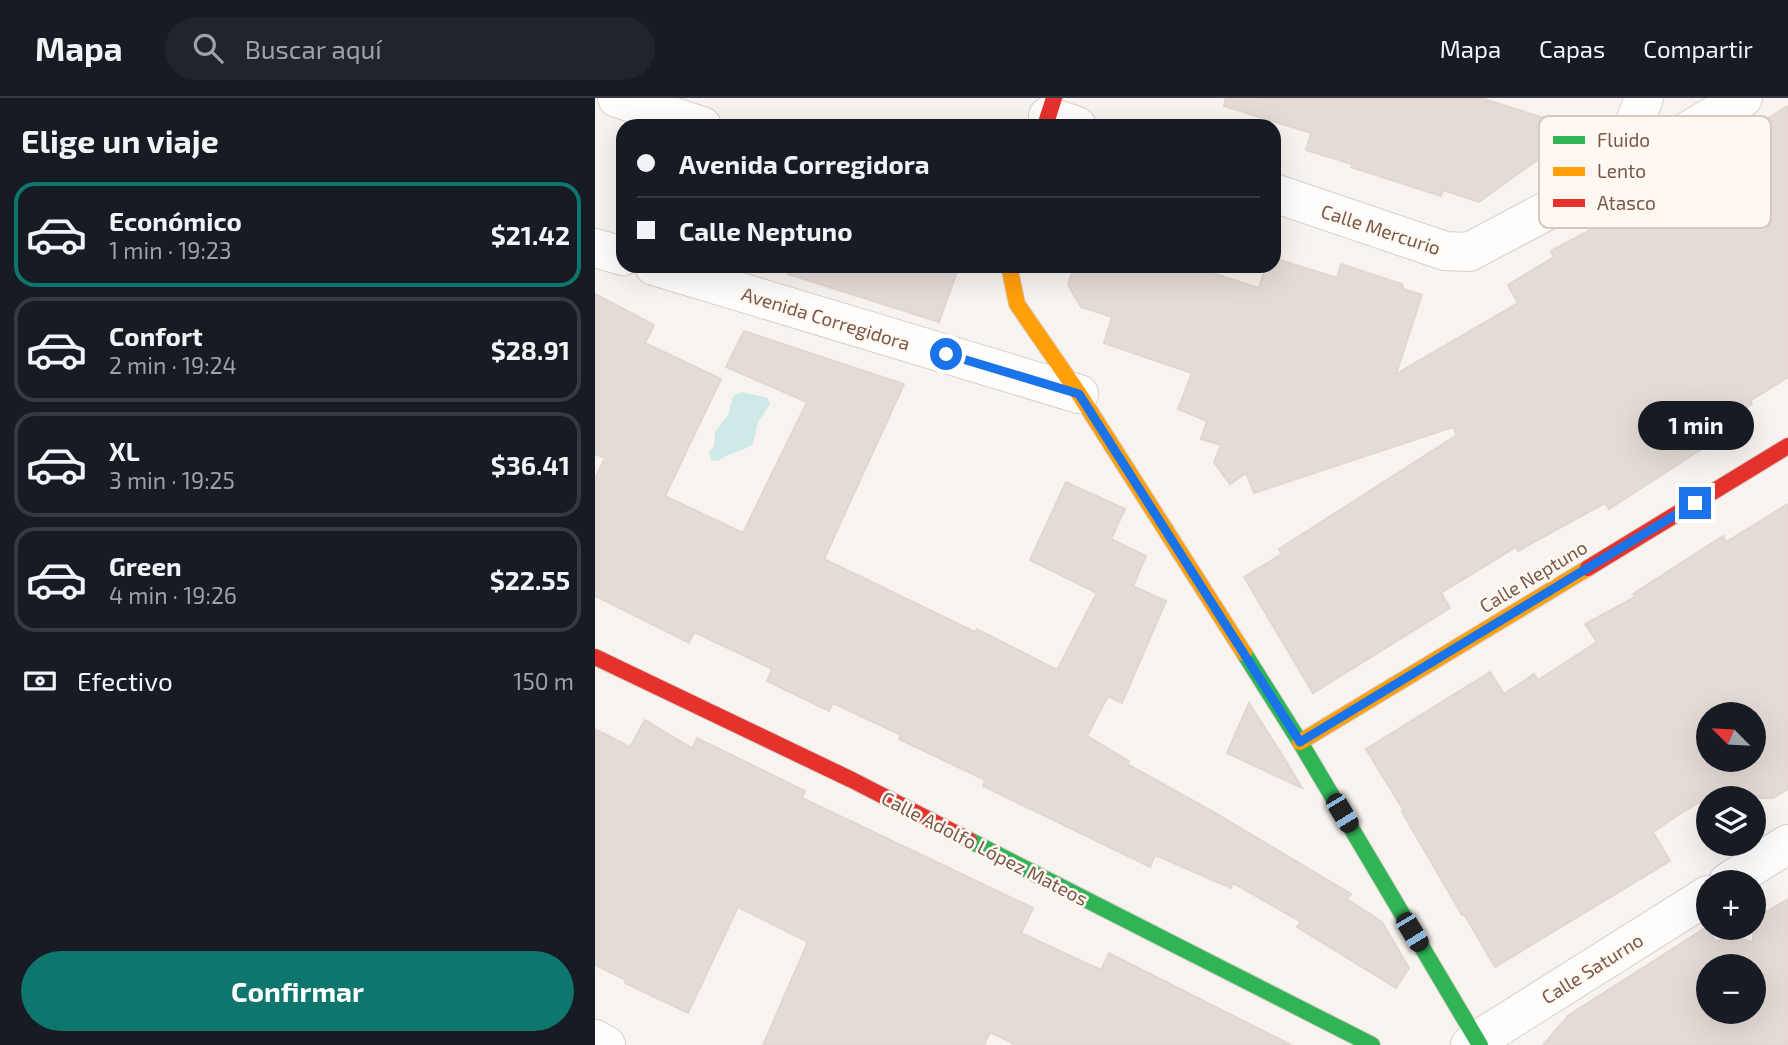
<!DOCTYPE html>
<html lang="es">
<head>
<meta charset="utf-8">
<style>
  :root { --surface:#171b24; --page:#20242c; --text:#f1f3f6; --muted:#9ea1a6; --line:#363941; --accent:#0f766e }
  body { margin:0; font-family:"Exo 2",sans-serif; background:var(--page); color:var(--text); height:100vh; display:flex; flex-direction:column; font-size:26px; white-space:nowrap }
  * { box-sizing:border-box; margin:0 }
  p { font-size:23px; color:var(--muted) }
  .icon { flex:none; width:38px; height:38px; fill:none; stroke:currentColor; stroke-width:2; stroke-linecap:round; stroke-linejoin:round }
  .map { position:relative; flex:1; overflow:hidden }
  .drawer { display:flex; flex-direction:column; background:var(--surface); width:595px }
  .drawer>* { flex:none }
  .hud { position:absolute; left:21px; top:21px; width:665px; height:154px; border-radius:21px; box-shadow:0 7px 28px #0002; display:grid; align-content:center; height:154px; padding:0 21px; background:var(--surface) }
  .needle { width:46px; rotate:294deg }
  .fabs { position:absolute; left:1101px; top:604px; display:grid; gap:14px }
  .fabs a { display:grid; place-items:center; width:70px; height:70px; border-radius:50%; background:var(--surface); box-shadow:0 7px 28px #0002; font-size:35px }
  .end { position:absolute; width:32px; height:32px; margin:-16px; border:9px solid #1a73e8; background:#fff; box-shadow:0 0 0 4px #fff }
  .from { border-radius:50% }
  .bubble { position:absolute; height:49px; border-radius:24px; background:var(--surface); box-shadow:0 7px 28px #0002; font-size:23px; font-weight:700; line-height:49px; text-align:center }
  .car { position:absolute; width:21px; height:42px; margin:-21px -10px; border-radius:9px; box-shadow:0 0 5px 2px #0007; background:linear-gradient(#222 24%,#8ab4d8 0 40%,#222 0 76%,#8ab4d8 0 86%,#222 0) }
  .hud b { display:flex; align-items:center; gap:24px; height:66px; font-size:26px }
  .hud b+b { border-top:2px solid var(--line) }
  .hud i { width:18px; height:18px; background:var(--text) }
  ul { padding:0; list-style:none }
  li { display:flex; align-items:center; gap:21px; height:105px; margin:0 14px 10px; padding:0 7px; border:4px solid var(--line); border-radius:21px }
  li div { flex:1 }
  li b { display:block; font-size:26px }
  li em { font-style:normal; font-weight:700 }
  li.selected { border-color:var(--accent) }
  li>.icon { width:63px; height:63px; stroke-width:1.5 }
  h2 { padding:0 21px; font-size:32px; line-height:84px }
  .pay { display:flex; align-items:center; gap:18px; height:77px; padding:0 21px; font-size:26px }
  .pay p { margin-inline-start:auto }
  .primary-button { display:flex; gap:14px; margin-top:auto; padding:14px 21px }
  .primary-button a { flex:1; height:80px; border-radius:42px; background:var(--accent); color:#fff; font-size:28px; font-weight:700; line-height:80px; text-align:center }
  header { display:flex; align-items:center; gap:42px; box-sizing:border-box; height:98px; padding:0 35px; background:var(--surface); border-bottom:2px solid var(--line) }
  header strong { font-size:33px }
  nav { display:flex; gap:38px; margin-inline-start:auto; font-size:24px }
  .search { width:490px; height:63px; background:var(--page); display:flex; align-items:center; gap:18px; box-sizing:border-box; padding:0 24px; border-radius:38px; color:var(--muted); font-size:26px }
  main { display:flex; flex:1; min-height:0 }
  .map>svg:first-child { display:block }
  .water { fill:#cfe9e9 }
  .building { fill:#e5dbd6; stroke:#e1d6d0; stroke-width:2; fill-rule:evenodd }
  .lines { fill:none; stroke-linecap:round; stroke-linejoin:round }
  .street-casing { stroke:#d8d0cc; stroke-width:40 }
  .fast-casing { stroke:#d8cfca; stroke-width:18 }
  .slow-casing { stroke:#d8cfca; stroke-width:18 }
  .jam-casing { stroke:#d8cfca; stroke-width:18 }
  .street { stroke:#fefdfc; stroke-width:38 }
  .fast { stroke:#30b455; stroke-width:16 }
  .slow { stroke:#ff9f0a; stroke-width:16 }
  .jam { stroke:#e5322d; stroke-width:16 }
  .route { stroke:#1a73e8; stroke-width:9 }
  .labels { text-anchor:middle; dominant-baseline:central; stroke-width:5; stroke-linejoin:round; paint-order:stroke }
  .street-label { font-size:19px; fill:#78584d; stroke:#fff8f1 }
  .key { fill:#fff8f1; stroke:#d6c8c0; stroke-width:2 }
  .key-label { font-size:19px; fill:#78584d }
</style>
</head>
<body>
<header>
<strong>Mapa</strong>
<div class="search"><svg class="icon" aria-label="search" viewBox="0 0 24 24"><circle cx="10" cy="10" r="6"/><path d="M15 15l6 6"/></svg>Buscar aquí</div>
<nav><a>Mapa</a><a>Capas</a><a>Compartir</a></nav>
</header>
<main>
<section class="drawer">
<h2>Elige un viaje</h2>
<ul>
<li class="selected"><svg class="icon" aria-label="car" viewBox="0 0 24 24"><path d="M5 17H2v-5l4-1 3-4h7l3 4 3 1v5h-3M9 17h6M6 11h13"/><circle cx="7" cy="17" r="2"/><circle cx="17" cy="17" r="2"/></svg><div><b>Económico</b><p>1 min · 19:23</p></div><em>$21.42</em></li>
<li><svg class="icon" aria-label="car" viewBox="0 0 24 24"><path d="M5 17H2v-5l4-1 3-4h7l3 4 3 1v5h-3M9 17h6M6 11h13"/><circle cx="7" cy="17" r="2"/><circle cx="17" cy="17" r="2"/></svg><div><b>Confort</b><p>2 min · 19:24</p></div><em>$28.91</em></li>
<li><svg class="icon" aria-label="car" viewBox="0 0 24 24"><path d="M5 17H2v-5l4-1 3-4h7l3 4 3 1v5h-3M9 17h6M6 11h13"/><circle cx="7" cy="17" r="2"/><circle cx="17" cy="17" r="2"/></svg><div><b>XL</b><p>3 min · 19:25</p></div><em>$36.41</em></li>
<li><svg class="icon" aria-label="car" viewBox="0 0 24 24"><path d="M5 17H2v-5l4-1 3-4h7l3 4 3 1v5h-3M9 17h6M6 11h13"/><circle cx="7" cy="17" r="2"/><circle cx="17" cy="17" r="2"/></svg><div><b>Green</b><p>4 min · 19:26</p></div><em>$22.55</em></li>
</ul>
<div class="pay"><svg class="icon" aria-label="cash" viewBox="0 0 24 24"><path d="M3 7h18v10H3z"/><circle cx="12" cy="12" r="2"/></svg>Efectivo<p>150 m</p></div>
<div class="primary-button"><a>Confirmar</a></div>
</section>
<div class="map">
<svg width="1193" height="947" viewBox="0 0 1193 947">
  <rect width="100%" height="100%" fill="#f8f3ee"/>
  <!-- water -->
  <path class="water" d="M147 294 173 300 175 306 163 324 158 346C147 354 134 354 123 363L116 362 114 355 119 347 120 334 133 317 138 298Z"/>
  <!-- building -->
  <path class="building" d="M631 0H886L952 21 948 34 954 36 945 60 884 104 848 92 846 98 756 69 757 66 711 52 716 35 629 8Z
    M1193 8V279L1155 303 1157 306 1127 325 1133 334 1014 411 1010 405 923 453 921 449 846 495 855 510 718 595 649 479 687 456 684 451 862 337 858 329 659 395 651 375 635 386 619 364 626 347 606 341 612 323 583 311 597 275 509 245 517 219 486 209 473 187 479 168H595L664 190 671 168H679V160L742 180 746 166 807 186 809 191 827 197 801 276 923 205 913 187 959 159 956 153 990 135Z
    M194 168H364L344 224 193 176Z
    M0 196 59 227 50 245 126 281 70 398 148 435 212 304 131 269 149 233 309 286 229 461 380 534 382 531 462 572 502 495 435 462 471 384 530 411 516 441 551 458 538 488 571 503 527 605 513 598 492 638 534 663 532 666 617 713 756 796 752 801 787 824 814 870 801 890 702 829 706 824 638 785 636 790 560 757 555 769 388 688 390 682 304 641 306 637 238 605 234 613 172 583 177 571 99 534 94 545 0 498V380L10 360 0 356Z
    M1193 406V691L1178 700H1112L1086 715 1058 734 1075 763 900 869 869 816 867 817 807 714 809 713 771 651 895 574 909 596 939 576 943 582 1002 544 990 526 1040 499 1038 496 1128 438 1131 444ZM1113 616H1158V662H1113Z
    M654 605 686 655 707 690 632 655Z
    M50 622 97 650 102 640 210 693 207 700 438 810 426 835 506 872 514 855 696 947H421L395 934 389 947H168L213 844 143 809 93 915 30 885 31 882 0 867V631L35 649Z
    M1193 801V947H948L974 917 1112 829 1121 844 1132 838 1158 844V822ZM1113 868H1158V914H1113Z"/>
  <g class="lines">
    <defs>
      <path id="street" d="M22 0 107 28
        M453 18 482 28
        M1021 76 1049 0
        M679 95 850 153 874 154 1021 76 1148 0
        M0 150 28 158
        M59 168 484 296
        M1133 784 1193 746
        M0 941 11 947
        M875 947 1113 797"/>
      <path id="fast" d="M649 555 705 644 885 947
        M374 742 777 947"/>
      <path id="slow" d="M414 168 422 206 484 296 649 555
        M705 644 993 470"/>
      <path id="jam" d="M450 28 459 0
        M993 470 1193 348
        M0 559 257 682 374 742"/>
    </defs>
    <!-- street casing -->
    <use href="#street" class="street-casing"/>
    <!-- fast casing -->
    <use href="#fast" class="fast-casing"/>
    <!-- slow casing -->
    <use href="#slow" class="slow-casing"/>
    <!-- jam casing -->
    <use href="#jam" class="jam-casing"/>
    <!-- street -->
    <use href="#street" class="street"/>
    <!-- fast -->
    <use href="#fast" class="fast"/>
    <!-- slow -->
    <use href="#slow" class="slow"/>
    <!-- jam -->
    <use href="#jam" class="jam"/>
  </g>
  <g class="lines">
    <!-- route -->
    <path class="route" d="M351 256 484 296 705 644 1100 405"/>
  </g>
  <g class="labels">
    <!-- street labels -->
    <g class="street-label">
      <text transform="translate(786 131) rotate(18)">Calle Mercurio</text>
      <text transform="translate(231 220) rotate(17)">Avenida Corregidora</text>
      <text transform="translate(938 478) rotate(-31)">Calle Neptuno</text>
      <text transform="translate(390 750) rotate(27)">Calle Adolfo López Mateos</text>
      <text transform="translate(997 870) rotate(-32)">Calle Saturno</text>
    </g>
  </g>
  <!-- legend -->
  <rect x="944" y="18" width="232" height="112" rx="10" class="key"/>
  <rect x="958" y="38" width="32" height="8" fill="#30b455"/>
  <rect x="958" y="69" width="32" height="9" fill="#ff9f0a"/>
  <rect x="958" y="101" width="32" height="8" fill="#e5322d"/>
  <g class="key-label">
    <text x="1002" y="49">Fluido</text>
    <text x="1002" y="80">Lento</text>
    <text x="1002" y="112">Atasco</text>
  </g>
</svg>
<div class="fabs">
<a><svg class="needle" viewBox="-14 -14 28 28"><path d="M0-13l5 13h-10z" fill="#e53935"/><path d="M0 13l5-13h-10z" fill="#9ea1a6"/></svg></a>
<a><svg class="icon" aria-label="layers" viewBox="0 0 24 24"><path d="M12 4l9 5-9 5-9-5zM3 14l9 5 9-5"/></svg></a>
<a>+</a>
<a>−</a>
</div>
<i class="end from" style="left:351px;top:256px"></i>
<i class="end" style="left:1100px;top:405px"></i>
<div class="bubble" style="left:1043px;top:303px;width:116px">1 min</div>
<i class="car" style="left:747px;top:715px;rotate:149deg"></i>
<i class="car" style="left:817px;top:834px;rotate:149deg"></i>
<div class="hud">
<b><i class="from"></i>Avenida Corregidora</b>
<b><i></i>Calle Neptuno</b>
</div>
</div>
</main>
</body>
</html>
